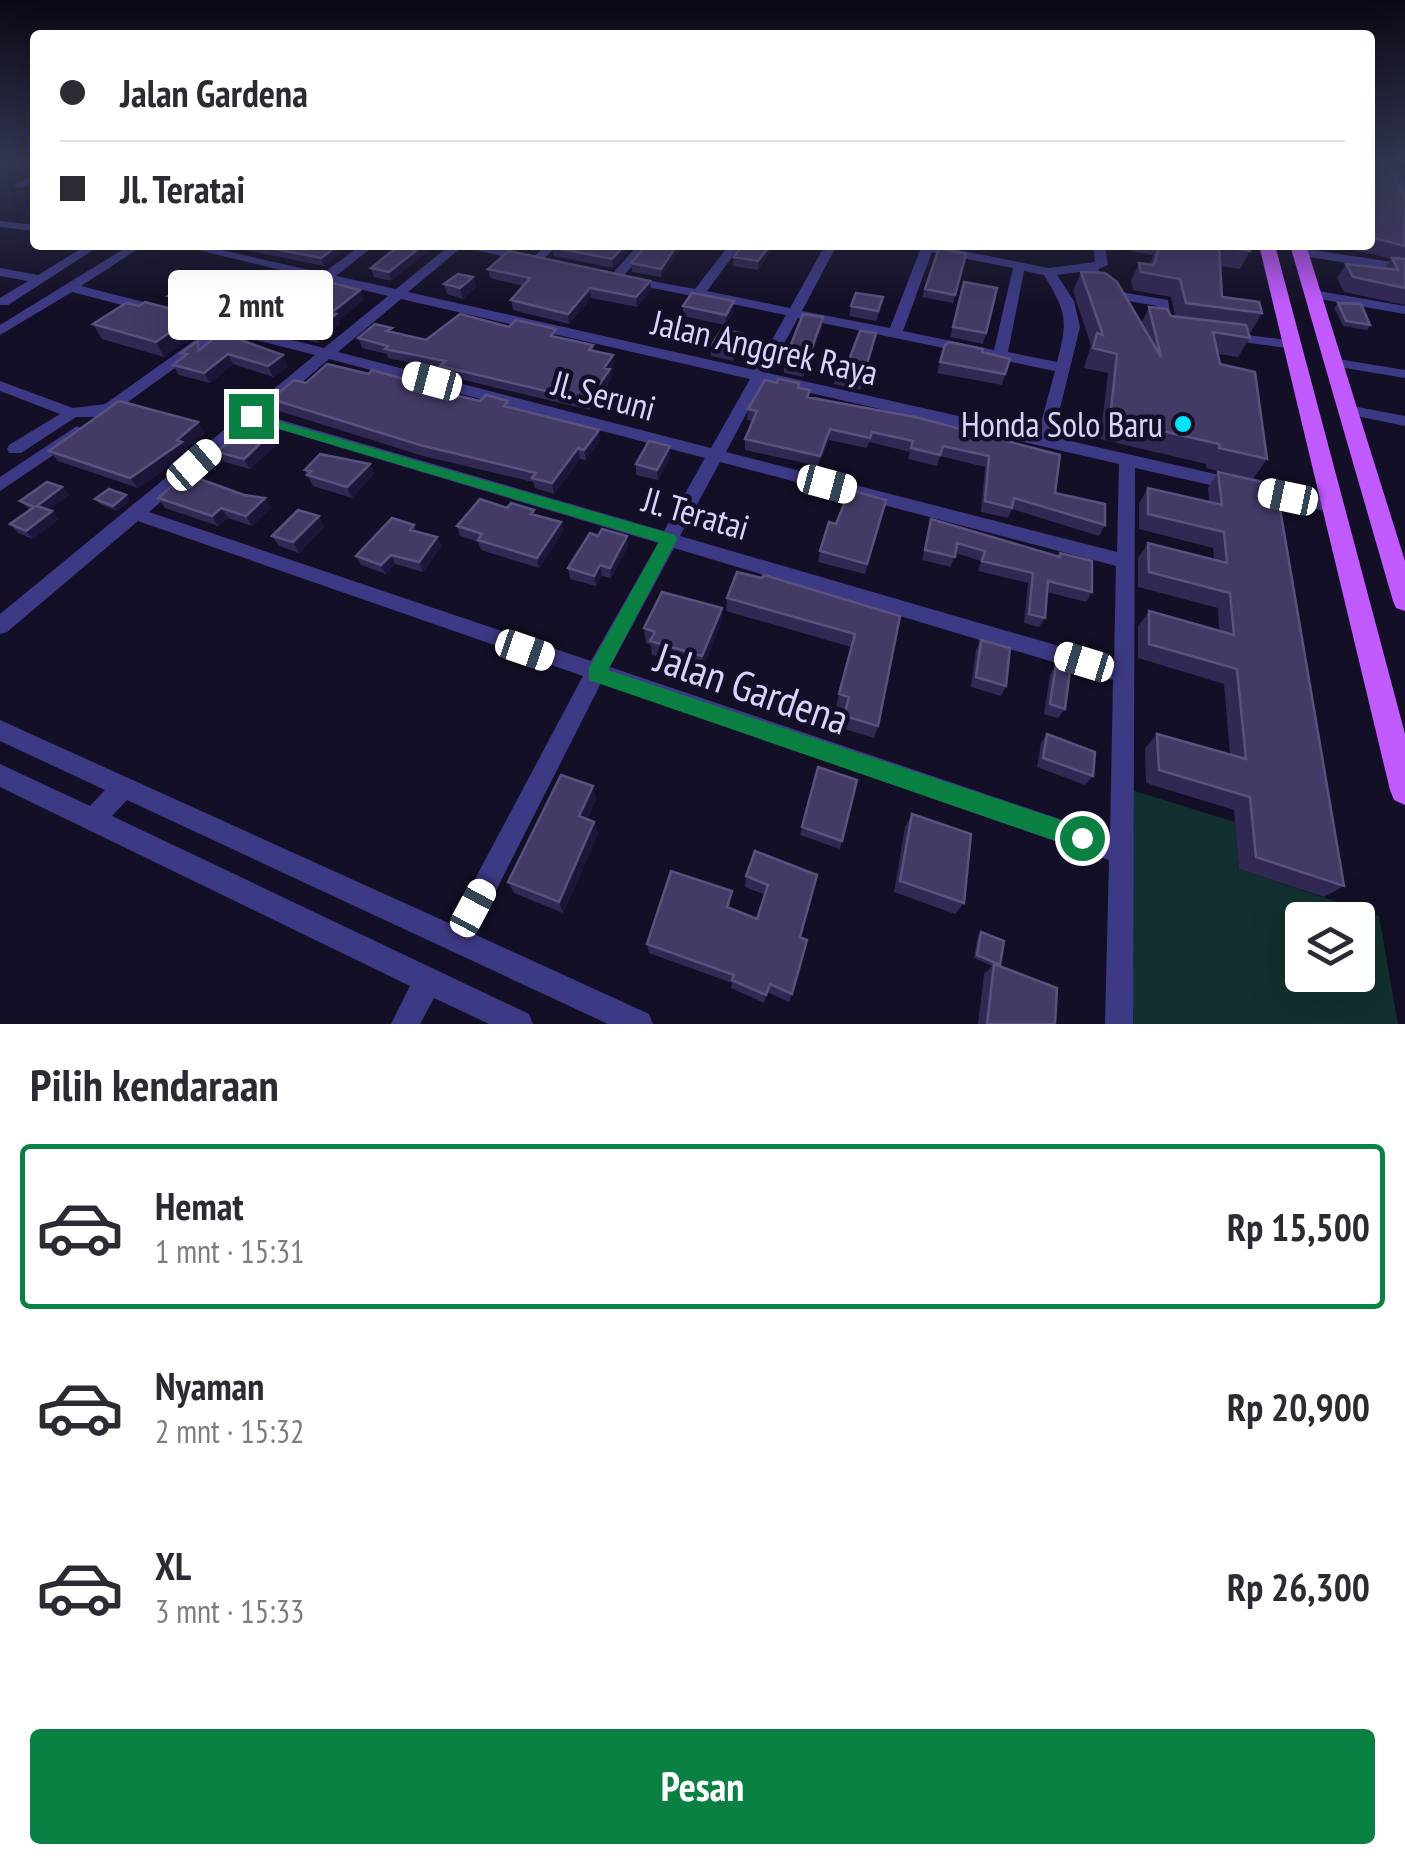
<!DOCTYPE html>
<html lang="id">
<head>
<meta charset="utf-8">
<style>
  :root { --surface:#fff; --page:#f2f2f3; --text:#2b2b33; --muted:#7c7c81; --line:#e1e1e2; --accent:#0b8043 }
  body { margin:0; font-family:"PT Sans Narrow",sans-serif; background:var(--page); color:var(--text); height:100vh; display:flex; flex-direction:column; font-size:38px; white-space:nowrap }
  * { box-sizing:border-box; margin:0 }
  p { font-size:32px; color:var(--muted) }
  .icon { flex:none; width:55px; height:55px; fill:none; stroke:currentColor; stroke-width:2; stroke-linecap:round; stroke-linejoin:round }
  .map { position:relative; height:1024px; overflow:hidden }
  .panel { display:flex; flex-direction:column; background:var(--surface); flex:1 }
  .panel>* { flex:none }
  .hud { position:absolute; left:30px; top:30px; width:1345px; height:220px; border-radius:10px; box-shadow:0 10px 40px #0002; display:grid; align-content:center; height:220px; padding:0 30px; background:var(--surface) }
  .buttons { position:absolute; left:1285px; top:902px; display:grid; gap:20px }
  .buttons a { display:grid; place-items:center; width:90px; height:90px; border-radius:10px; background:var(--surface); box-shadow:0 10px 40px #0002; font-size:50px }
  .end { position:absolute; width:45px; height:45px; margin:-22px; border:12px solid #0b8043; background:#fff; box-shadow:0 0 0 5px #fff }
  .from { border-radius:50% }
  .bubble { position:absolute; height:70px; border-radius:10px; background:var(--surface); box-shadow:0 10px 40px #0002; font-size:32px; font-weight:800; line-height:70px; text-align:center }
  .car { position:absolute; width:30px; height:60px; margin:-30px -15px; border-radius:12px; box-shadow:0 0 8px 2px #0007; background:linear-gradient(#fff 24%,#345 0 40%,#fff 0 76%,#345 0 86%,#fff 0) }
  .hud b { display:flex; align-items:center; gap:35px; height:95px; font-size:38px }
  .hud b+b { border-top:2px solid var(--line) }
  .hud i { width:25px; height:25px; background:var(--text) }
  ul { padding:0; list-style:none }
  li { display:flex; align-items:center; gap:30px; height:165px; margin:0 20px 15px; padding:0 10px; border:5px solid transparent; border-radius:10px }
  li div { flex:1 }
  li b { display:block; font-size:38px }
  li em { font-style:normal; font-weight:800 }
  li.on { border-color:var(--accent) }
  li>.icon { width:90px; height:90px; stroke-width:1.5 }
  h2 { padding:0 30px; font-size:45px; line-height:120px }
  .action { display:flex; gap:20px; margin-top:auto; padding:20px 30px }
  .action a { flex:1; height:115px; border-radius:10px; background:var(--accent); color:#fff; font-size:40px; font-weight:800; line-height:115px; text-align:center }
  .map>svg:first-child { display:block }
  .green { fill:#12302f; fill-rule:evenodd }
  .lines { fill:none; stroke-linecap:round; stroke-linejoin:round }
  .minor { fill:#3d3a85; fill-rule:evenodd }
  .major { fill:#c25bff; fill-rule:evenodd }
  .wall { fill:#312854 }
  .shaded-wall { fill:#1d163a }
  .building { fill:#433a66; stroke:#5a527e; stroke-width:2.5 }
  .route { fill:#0b8043 }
  .poi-dot { fill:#00e5ff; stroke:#130f26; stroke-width:4 }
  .labels { text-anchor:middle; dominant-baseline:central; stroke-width:9; stroke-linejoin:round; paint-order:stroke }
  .street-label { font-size:35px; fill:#d9d4ff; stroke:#130f26 }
  .poi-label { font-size:35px; fill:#d9d4ff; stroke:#130f26; text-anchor:end }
  .near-street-label { font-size:42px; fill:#d9d4ff; stroke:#130f26 }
</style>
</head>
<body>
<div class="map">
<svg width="1405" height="1024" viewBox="0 0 1405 1024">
  <rect width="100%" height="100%" fill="#130f26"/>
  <!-- green -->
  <path class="green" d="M1128 789 1235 822 1239 869 1379 916 1398 1024H1123ZM1302 920H1358V975H1302Z"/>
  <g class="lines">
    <!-- minor -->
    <path class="minor" d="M2 163H35V168H6L2 167Z
      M1385 163H1395L1405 182V196L1400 193Z
      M35 173V180L22 188 13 186Z
      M0 221 35 225V231L0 227Z
      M87 245H101L8 305H0V298L28 281 0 276V268L38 275Z
      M130 245H144L81 286 324 348 388 296 177 245H199L323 273 361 245H375L336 276 396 289 450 245H483L534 256 546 245H559L537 264 462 247 408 292 755 370 786 315 628 283 624 282V276L695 289 729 245H741L707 291 790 308 825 245H837L802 311 890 328 920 250 909 245H933L1049 268 1095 262 1093 245H1105L1108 265 1098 269 1115 291 1168 300 1172 325 1177 328 1170 332 1161 330 1157 306 1106 297 1086 271 1057 275 1074 301 1080 327 1053 437 1334 501 1343 507 1334 513 1135 468 1133 1024H1105L1109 860 601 683 474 934 649 1014 653 1024H608L127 800 112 816 529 1014 533 1024H489L434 998 420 1024H391L410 986 0 787V764L90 806 105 790 0 741V720L451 924 583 676 138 521 7 632 0 634V614L315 355 225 332 107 417H76L21 453H9L7 449 9 445 60 414 0 391V381L73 408 105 404 212 328 72 292 0 335V325ZM932 252 1013 268 994 350 903 331ZM1024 271 1044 275C1067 313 1068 320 1057 362L1008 352ZM401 299 750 379 711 448 338 352ZM798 318 1055 371 1038 434 768 373ZM329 359 705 458 664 531 264 415ZM763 382 1119 464 1117 552 726 452ZM255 422 658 543 591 661 149 512ZM720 462 1116 566 1114 662 680 536ZM674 548 1113 680 1110 836 610 667Z
      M638 245H650L621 279H613V273Z
      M1300 248 1405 264V272L1296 255V249Z
      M1313 290 1405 306V314L1308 297V291Z
      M1225 332 1294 341 1301 345 1294 349 1220 339 1218 336Z
      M1332 358 1405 370V378L1327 365V359Z
      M1347 405 1405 416V426L1342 413 1339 410 1342 407Z
      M77 426 85 431 83 435 0 491V477Z"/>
    <!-- major -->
    <path class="major" d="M1259 245H1275L1405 734V805L1394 800 1390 790Z
      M1290 245H1306L1405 561V611L1396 608 1393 601Z"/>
  </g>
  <!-- wall -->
  <path class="wall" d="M1370 163 1405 198V305L1344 292 1337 278 1346 264 1384 269 1391 259 1335 245H1370Z
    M220 245H352L324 266Z
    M395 245 391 281 374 277 371 268 393 251 392 248Z
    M524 245H540L534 251 525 249Z
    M633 245 613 268 554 256 552 247Z
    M775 245 758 270 733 266 734 257Z
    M1130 245H1248L1250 251 1240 269 1220 266 1222 297 1262 313 1251 332 1248 331 1250 338 1238 357 1218 354 1220 364 1267 459 1253 479 1206 468V464L1100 439 1108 373 1084 368 1091 345 1073 291 1081 272 1141 324 1149 307 1175 316 1171 297 1133 290 1131 281 1139 263 1151 264 1153 255 1130 251Z
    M682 247 661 277 632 272 631 263Z
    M966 254 953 303 922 297 925 289Z
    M488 269 650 281 651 290 637 307 591 298 569 324 513 310 511 300 523 286 490 278Z
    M473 277 476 287 463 299 447 294 444 284Z
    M964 282 986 333 983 344 950 337Z
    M360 290 364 300 339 320 340 324 318 343 174 306 168 296 285 302Z
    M734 301V311L725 325 683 316V306Z
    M1338 303 1370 325 1367 330 1343 326 1334 308Z
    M851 306 881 308 876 321 849 316Z
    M823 317 822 328 803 377 784 373V362Z
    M93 324 203 330 164 357 102 339Z
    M509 327 593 345 594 351 613 355 614 365 610 371 611 379 590 410 443 375 441 369 388 358 387 354 362 348 358 338 394 333 426 340Z
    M874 342 861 390 834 384 836 375Z
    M744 344 733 361 711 356V346Z
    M945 345 1010 359 1002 385 937 373Z
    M202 348 288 366 273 377 233 364 210 383 179 375 173 365 184 357 181 353Z
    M306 383 449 385 452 394 510 407 600 440 586 460 580 459 554 494 535 488 533 482 423 456 276 410 271 399Z
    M799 388 809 397 915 417 1055 493 1105 525 1099 536 1012 509 1008 518 981 512 985 467 940 456 937 466 908 459 910 452 869 442 867 448 829 440 818 466 745 450V439L753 421 747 420 748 409Z
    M205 433 186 449 189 452 138 488 58 461 49 451Z
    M269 435 275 446 250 469 224 462 217 452Z
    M671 457 658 480 636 475V464Z
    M370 464 374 474 352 498 313 486 305 470Z
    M1218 472 1344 886 1324 897 1239 869 1234 810 1146 783 1145 748 1157 734 1230 754 1224 684 1138 658V626L1149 611 1219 630 1218 608 1138 587V558L1148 543 1214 560 1213 548 1139 529V503L1148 488 1209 502 1208 488Z
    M62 487 69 495 49 510 59 519 33 539 18 533 10 524 30 510 20 501Z
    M126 495 130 501 117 511 100 504 95 499Z
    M244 495 265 498 271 508 252 526 228 518 218 526 165 508 158 498Z
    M886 500 865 574 818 562 820 551 836 524Z
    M507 508 534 510 535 515 561 522 563 532 539 568 481 550 478 542 460 536 457 526Z
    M931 519 1058 556 1060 553 1092 592 1086 602 1047 592 1045 618 1039 627 1024 623 1028 583 978 571 981 561 955 553 951 567 922 560Z
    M414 525 416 532 437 537 441 546 423 572 395 564 386 574 361 565 356 556Z
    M324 527 299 553 279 546 272 536Z
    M598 536 628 547 611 578 602 576 596 586 570 579 568 568Z
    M727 598 900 616 878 726 874 738 841 728 846 709 836 706 851 647 726 611Z
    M722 608 721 623 702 671 652 655 651 645 646 643 644 628Z
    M981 640 1006 686 1001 696 971 687 976 650Z
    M1056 665 1065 709 1058 718 1044 714 1050 675Z
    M1047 734 1093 776 1085 785 1037 767 1041 743Z
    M818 767 842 841 840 849 800 835Z
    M596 799 587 819 594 822 598 834 563 913 514 893 508 882Z
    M912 814 964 903 955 914 894 892 905 827Z
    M755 851 800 937 792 994 789 1002 767 992 764 1003 731 988 732 983 649 953 647 944 732 891 729 908 757 919 765 895 745 887 746 876Z
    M981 932 999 966 1055 1024H978L984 974 992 966 974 958 978 935Z"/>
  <!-- shaded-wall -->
  <path class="shaded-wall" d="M339 245H352L324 266 321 258Z
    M423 245H437L391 281 389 272Z
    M625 245H633L613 268 612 259Z
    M677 245H681L682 247 661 277V269Z
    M770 245H775L758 270V261Z
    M473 277 476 287 463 299 460 288Z
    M650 281 651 290 637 307 636 297Z
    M590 288 591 298 569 324 568 314Z
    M360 290 364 300 339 320 340 324 318 343 314 332 331 313Z
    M734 301V311L725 325 726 315Z
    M195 315 203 330 164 357 156 342Z
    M823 317 822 328 803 377 805 367Z
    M744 334V344L733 361 734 350Z
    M228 354 233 364 210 383 204 373Z
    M283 355 288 366 273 377 268 366Z
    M613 355 614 365 610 371 611 379 590 410 588 401 604 368Z
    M198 422 205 433 186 449 189 452 138 488 130 478Z
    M830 429 829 440 818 466 820 456Z
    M599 430 600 440 586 460 584 450Z
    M269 435 275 446 250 469 244 459Z
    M670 446 671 457 658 480 657 470Z
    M578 448 580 459 554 494 552 483Z
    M370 464 374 474 352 498 347 487Z
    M62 487 69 495 44 514 37 506Z
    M126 495 130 501 117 511 113 506Z
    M265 498 271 508 252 526 246 516Z
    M221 508 228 518 218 526 212 516Z
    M52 511 59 519 33 539 26 531Z
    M319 516 324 527 299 553 293 542Z
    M561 522 563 532 539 568 537 558Z
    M627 536 628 547 611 578 610 568Z
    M437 537 441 546 423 572 419 562Z
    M391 555 395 564 386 574 381 565Z
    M600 565 602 576 596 586 594 576Z
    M722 608 721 623 702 671V656Z
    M593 786 596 799 582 828 579 816Z
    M594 822 598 834 563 913 559 902Z"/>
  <!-- building -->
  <path class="building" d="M1370 163H1386L1405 198V246L1370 237Z
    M256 245H339L321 258Z
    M395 245H423L389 272 371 268 396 248H392Z
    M554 245H625L612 259 552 247Z
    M647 245H677L661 269 631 263Z
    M742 245H770L758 261 734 257Z
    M1159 245H1248L1250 251 1219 246 1222 297 1259 302 1262 313 1186 303 1180 279 1141 272 1139 263 1154 265Z
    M939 248 966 254 955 295 925 289Z
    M509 251 650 281 636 297 590 288 568 314 511 300 530 278 488 269Z
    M1392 258 1405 259V288L1353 277 1346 264 1398 270Z
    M1081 272 1105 273 1117 282 1161 357 1149 307 1167 309 1171 316 1246 325 1250 338 1213 332 1220 364 1255 372 1267 459 1219 448V444L1110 419 1117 354 1093 348 1097 333 1103 335Z
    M458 274 473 277 460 288 444 284Z
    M193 280 285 302 325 281 360 290 331 313 336 314 314 332 168 296Z
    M964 282 997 288 986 333 953 327Z
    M692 293 734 301 726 315 683 306Z
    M856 293 883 297 878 311 851 306Z
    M145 302 195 315 156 342 93 324 126 303 139 306Z
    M1338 303 1361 304 1370 325 1346 321Z
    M460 314 509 327 516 320 556 329 551 336 593 345 589 350 613 355 604 368 610 369 588 401 440 366 445 361 385 349 388 346 358 338 375 324 392 328 387 331 426 340Z
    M803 314 823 317 805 367 784 362Z
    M722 329 744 334 734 350 711 346Z
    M860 331 876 333 862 381 836 375 842 359 849 360Z
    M221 333 283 355 268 366 228 354 204 373 173 365 187 354 181 353 198 341V351Z
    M949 342 983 349 982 352 1010 359 1005 374 940 362 945 345Z
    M327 364 369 374 372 370 422 384 426 379 449 385 443 392 480 401 486 395 508 401 504 406 599 430 584 450 578 448 552 483 532 478 536 473 420 445 271 399 294 380 306 383Z
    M778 379 799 383 798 388 810 390 807 397 915 417 1060 455 1055 493 1105 504V525L1014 498 1012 508 985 501 989 456 943 446 940 455 911 448 913 441 872 432 870 438 830 429 820 456 745 439 757 411 748 409 765 380 777 383Z
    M119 401 198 422 177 440 182 442 130 478 49 451Z
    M243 429 269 435 244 459 217 452Z
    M649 441 670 446 657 470 636 464Z
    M320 454 370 464 347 487 307 475 311 471 305 470Z
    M1218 472 1276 485 1344 886 1256 857 1250 797 1159 770 1157 734 1246 759 1237 669 1149 644V611L1234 635 1230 593 1149 572 1148 543 1227 563 1224 532 1148 514V488L1222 505Z
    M186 474 244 495 265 498 246 516 221 508 212 516 158 498Z
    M47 482 62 487 37 506 52 511 26 531 10 524 34 507 20 501Z
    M109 489 126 495 113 506 95 499Z
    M850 490 886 500 867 564 820 551 829 522 836 524Z
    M480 499 507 508 511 503 534 510 531 514 561 522 537 558 478 540 482 534 457 526Z
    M298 510 319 516 293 542 272 536Z
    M392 518 414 525 410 530 437 537 419 562 391 555 381 565 356 556Z
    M931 519 1060 557V553L1092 561V592L1048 581 1045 618 1029 614 1033 573 982 561 985 551 957 543 955 557 925 550Z
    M602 529 627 536 610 568 600 565 594 576 568 568 590 533 598 536Z
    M737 572 762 578 764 575 900 616 878 726 844 716 849 697 839 694 855 634 727 598Z
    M662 592 722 608 702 656 650 641 655 632 644 628Z
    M981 640 1010 648 1006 686 976 677Z
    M1056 665 1070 670 1065 709 1050 704Z
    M1047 734 1095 752 1093 776 1043 758Z
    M818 767 857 780 842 841 802 827Z
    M561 775 593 786 579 816 594 822 559 902 508 882Z
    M912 814 971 834 964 903 900 881Z
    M755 851 817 875 800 937 807 940 792 994 770 984 766 995 732 980 734 975 647 944 671 871 732 891 727 907 757 919 768 885 746 876Z
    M981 932 1004 941 1000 965 977 955Z
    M994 964 1057 988 1055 1024H987Z"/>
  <!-- sky -->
  <linearGradient id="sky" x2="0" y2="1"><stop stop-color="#0a0815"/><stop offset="0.53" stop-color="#333752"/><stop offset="1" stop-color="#333752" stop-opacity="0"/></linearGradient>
  <rect width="1405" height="306" fill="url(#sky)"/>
  <!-- route -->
  <path class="route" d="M246 412 675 535 677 539 608 670 1082 827 1090 830 1093 838 1090 846 1082 850 589 680V668L659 542 246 419Z"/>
  <!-- markers -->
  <circle class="poi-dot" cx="1183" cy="424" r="10"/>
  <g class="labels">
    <!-- street labels -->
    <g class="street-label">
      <text transform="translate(765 347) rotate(13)">Jalan Anggrek Raya</text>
      <text transform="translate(604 395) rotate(15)">Jl. Seruni</text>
      <text transform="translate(696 513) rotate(16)">Jl. Teratai</text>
    </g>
    <!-- poi labels -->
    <g class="poi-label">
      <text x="1163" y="424">Honda Solo Baru</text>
    </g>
    <!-- near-street labels -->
    <g class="near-street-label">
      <text transform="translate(752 688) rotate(19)">Jalan Gardena</text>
    </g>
  </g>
</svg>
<div class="buttons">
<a><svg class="icon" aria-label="layers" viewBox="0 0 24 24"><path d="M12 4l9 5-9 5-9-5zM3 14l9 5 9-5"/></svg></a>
</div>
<i class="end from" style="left:1082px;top:838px"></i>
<i class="end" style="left:251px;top:416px"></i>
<div class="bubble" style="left:168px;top:270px;width:165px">2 mnt</div>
<i class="car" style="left:432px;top:381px;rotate:285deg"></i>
<i class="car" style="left:194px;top:465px;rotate:49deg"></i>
<i class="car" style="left:827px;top:484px;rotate:105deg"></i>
<i class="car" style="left:1288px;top:497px;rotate:282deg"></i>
<i class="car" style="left:525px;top:650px;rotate:109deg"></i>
<i class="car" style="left:1084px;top:662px;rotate:287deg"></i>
<i class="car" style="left:473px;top:908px;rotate:28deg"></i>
<div class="hud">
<b><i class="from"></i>Jalan Gardena</b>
<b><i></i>Jl. Teratai</b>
</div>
</div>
<section class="panel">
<h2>Pilih kendaraan</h2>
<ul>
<li class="on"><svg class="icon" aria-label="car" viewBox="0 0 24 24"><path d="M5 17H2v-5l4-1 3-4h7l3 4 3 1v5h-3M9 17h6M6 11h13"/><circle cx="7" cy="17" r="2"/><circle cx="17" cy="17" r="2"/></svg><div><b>Hemat</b><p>1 mnt · 15:31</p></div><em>Rp 15,500</em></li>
<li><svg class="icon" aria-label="car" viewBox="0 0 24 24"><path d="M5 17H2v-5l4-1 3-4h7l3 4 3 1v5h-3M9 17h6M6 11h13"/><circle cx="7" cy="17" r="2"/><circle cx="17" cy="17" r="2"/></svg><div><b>Nyaman</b><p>2 mnt · 15:32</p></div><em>Rp 20,900</em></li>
<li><svg class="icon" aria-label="car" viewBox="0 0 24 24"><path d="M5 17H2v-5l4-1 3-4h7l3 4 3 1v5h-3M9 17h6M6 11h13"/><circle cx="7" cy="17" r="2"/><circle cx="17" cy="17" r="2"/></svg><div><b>XL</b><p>3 mnt · 15:33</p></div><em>Rp 26,300</em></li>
</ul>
<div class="action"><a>Pesan</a></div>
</section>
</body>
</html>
